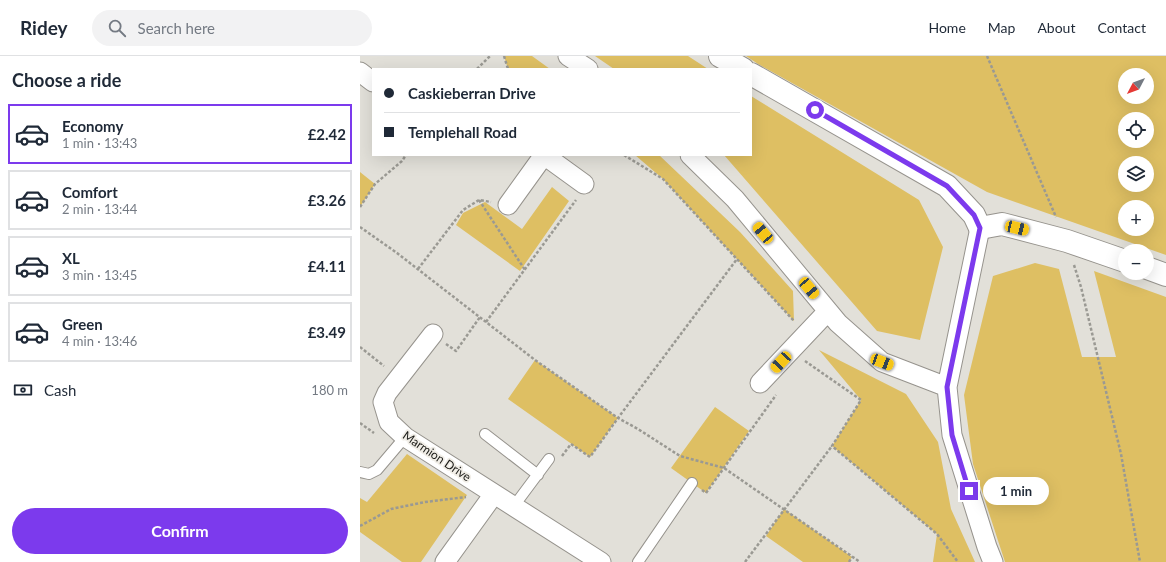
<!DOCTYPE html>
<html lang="en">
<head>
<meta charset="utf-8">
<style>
  :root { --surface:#fff; --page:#f2f2f3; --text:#1f2937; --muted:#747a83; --line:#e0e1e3; --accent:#7c3aed }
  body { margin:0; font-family:Lato,sans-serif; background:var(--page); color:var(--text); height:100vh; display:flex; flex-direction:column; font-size:15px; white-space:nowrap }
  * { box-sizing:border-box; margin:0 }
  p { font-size:13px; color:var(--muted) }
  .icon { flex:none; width:22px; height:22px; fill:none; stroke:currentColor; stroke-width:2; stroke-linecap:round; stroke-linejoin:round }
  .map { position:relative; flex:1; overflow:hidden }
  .sheet { display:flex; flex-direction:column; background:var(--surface); width:360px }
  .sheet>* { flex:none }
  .top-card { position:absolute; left:12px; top:12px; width:380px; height:88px; border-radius:0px; box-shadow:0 4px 16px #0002; display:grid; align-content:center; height:88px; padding:0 12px; background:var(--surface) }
  .needle { width:26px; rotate:229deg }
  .fabs { position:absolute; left:758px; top:12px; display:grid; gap:8px }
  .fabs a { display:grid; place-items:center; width:36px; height:36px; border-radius:50%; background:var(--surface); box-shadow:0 4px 16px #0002; font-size:20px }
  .end { position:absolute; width:18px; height:18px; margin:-9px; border:5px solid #7c3aed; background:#fff; box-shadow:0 0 0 2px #fff }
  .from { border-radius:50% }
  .bubble { position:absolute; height:28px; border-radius:14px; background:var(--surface); box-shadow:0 4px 16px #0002; font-size:13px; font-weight:700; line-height:28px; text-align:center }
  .car { position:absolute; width:12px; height:24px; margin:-12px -6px; border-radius:5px; box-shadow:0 0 3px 1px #0007; background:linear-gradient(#f5c518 24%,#345 0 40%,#f5c518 0 76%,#345 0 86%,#f5c518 0) }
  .top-card b { display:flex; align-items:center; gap:14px; height:38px; font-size:15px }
  .top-card b+b { border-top:1px solid var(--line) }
  .top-card i { width:10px; height:10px; background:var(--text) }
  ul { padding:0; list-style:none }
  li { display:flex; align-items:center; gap:12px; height:60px; margin:0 8px 6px; padding:0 4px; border:2px solid var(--line); border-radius:0px }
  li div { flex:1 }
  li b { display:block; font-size:15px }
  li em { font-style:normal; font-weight:700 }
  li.current { border-color:var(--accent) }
  li>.icon { width:36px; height:36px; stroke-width:1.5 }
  h2 { padding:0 12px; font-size:18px; line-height:48px }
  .pay { display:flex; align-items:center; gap:10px; height:44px; padding:0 12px; font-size:15px }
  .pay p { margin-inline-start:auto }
  .cta { display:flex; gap:8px; margin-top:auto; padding:8px 12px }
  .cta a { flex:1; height:46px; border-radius:24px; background:var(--accent); color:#fff; font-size:16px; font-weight:700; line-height:46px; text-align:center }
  header { display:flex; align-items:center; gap:24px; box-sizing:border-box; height:56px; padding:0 20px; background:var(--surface); border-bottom:1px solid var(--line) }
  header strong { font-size:19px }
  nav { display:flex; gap:22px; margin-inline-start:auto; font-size:14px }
  .search { width:280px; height:36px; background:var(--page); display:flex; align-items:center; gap:10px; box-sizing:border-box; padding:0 14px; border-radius:22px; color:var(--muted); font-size:15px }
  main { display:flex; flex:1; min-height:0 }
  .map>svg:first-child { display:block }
  .green { fill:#debf63; fill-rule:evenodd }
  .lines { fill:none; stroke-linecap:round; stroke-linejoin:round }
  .lane-casing { stroke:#96938d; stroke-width:12 }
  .street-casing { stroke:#96938d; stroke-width:21 }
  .secondary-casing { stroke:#96938d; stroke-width:24 }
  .path { stroke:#9a9993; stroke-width:2.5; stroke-dasharray:3 2; stroke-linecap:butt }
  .lane { stroke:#fff; stroke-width:10 }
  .street { stroke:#fff; stroke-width:19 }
  .secondary { stroke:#fff; stroke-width:22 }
  .route { stroke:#7c3aed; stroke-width:5 }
  .labels { text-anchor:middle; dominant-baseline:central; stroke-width:3.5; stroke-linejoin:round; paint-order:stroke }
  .street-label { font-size:12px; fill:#1b1b18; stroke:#f0ede6 }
</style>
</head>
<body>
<header>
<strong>Ridey</strong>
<div class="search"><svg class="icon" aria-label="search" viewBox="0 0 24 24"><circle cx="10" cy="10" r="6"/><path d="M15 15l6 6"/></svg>Search here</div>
<nav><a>Home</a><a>Map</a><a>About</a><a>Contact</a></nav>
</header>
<main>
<section class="sheet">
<h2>Choose a ride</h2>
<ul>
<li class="current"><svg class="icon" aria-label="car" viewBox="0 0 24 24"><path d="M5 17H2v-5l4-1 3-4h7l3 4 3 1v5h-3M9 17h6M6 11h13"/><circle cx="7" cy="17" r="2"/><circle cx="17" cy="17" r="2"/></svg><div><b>Economy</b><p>1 min · 13:43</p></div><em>£2.42</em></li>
<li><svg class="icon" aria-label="car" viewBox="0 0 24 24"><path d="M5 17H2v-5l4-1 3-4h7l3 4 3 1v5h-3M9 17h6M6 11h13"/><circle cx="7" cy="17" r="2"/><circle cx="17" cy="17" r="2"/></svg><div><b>Comfort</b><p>2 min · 13:44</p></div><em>£3.26</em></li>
<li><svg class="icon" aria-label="car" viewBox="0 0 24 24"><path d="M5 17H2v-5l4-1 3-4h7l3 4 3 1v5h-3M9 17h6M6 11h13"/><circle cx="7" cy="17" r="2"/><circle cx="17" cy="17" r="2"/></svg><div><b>XL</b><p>3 min · 13:45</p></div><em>£4.11</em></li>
<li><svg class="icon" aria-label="car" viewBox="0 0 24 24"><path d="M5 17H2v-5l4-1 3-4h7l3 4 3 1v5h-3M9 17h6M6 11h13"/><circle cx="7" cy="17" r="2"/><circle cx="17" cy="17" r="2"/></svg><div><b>Green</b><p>4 min · 13:46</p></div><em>£3.49</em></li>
</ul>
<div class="pay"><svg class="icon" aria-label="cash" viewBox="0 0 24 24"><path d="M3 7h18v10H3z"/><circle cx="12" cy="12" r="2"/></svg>Cash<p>180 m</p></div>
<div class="cta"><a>Confirm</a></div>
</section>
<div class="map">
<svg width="806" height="506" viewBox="0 0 806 506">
  <rect width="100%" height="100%" fill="#e2e0d9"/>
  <!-- green -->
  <path class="green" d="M144 0H172L190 13H148Z
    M235 0H328L348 13H254Z
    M386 0H806V199L627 136 398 8ZM765 19H787V41H765ZM765 63H787V85H765ZM765 107H787V129H765ZM765 151H787V173H765Z
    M391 40 559 144 583 191 560 284 517 275 364 99H391Z
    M275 99H299L380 176 433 235 434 265 303 123Z
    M0 116 15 128 0 151Z
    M192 131 209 145 160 215 96 169 103 157 125 146 162 173Z
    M675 207 699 213 722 301H756L734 215 806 241V506H645L613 408 604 339 633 220Z
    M459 294 546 338 578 386 591 453 615 506H573L577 478 472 390 501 344Z
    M175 304 258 362 230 401 148 343Z
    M355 351 389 375 346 437 311 412Z
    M47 398 107 439 61 506H42L0 476V442L7 446Z
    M424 453 492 501 489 506H443L406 480Z"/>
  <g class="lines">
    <defs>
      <path id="lane" d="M125 378 178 419
        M0 416 9 418 17 414 45 381
        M154 450 189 403
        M278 506 332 427"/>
      <path id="street" d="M208 0 228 13
        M0 16 13 26
        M330 99 375 143 478 267 522 306 587 331
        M148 149 184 99 224 128
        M620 172 587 331 592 379 627 491 633 506
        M73 278 27 337 23 346 29 366 45 381 241 506
        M400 327 468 255
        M85 506 134 438"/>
      <path id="secondary" d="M360 0 383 13
        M391 18 587 130 614 159 620 172 642 168 707 185 765 205
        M787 212 806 219"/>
    </defs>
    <!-- lane casing -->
    <use href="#lane" class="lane-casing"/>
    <!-- street casing -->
    <use href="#street" class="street-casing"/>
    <!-- secondary casing -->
    <use href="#secondary" class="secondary-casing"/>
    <!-- path -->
    <path class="path" d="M144 0 148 13
      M627 0 696 161
      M117 13 130 0
      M264 99 303 123 434 265
      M119 144 165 214
      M0 151 15 128 42 105 46 99
      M0 171 37 197 175 304 258 362 278 373 320 400 364 412 500 506
      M714 209 721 231 761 398 780 506
      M58 213 103 154 119 144 131 146
      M126 266 216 144
      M86 288 96 295 120 261
      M0 291 24 310
      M445 305 501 344 472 390 577 478 598 506
      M0 367 14 377
      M202 400 211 388 230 401 258 362 377 203
      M342 434 346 437 416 339
      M0 470 31 453 65 446 106 441
      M385 506 472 390
      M489 506 492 501"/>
    <!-- lane -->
    <use href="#lane" class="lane"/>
    <!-- street -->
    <use href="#street" class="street"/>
    <!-- secondary -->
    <use href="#secondary" class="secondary"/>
  </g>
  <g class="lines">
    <!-- route -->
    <path class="route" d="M455 54 587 130 614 159 620 172 587 331 592 379 609 435"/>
  </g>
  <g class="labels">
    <!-- street labels -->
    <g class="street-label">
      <text transform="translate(77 400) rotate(34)">Marmion Drive</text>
    </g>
  </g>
</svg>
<div class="fabs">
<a><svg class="needle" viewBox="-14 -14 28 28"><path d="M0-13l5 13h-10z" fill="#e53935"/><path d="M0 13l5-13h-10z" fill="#747a83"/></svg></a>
<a><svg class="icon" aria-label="locate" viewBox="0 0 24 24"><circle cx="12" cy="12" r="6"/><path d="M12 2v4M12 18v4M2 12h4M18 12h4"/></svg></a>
<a><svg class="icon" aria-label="layers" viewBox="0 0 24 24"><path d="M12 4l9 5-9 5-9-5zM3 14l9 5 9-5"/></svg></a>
<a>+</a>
<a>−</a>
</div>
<i class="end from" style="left:455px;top:54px"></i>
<i class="end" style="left:609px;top:435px"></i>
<div class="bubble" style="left:623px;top:421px;width:66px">1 min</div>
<i class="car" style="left:657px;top:172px;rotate:103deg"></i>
<i class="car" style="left:403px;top:177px;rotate:320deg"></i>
<i class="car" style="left:449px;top:232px;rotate:140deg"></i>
<i class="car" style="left:421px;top:306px;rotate:223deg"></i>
<i class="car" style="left:522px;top:306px;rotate:111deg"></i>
<div class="top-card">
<b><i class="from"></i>Caskieberran Drive</b>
<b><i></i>Templehall Road</b>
</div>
</div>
</main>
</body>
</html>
